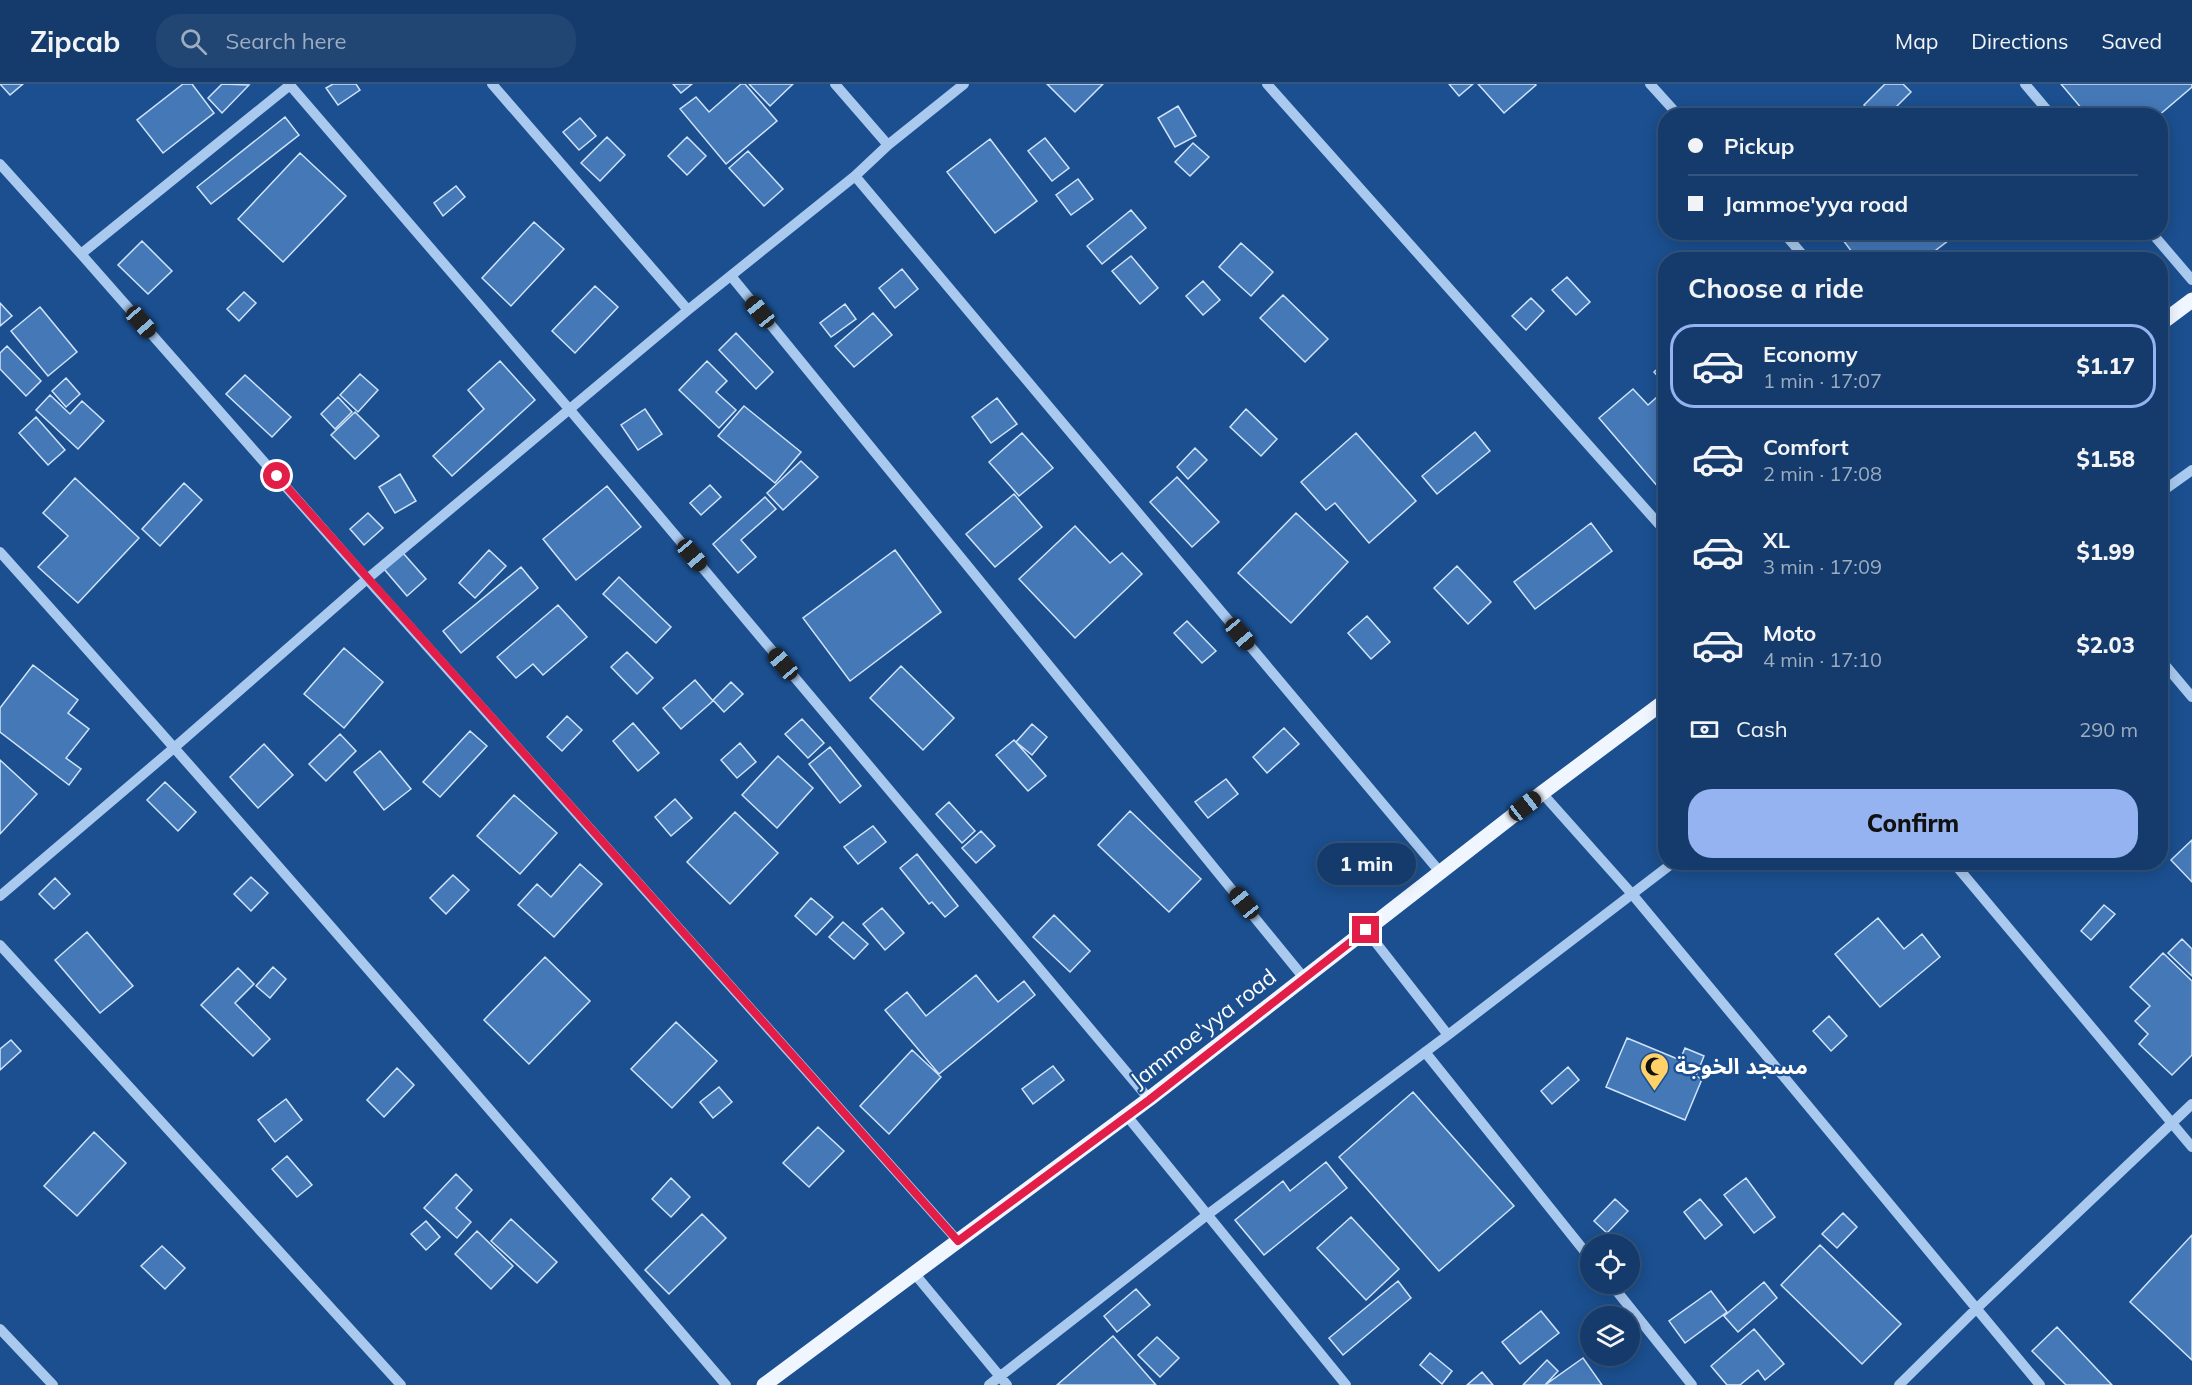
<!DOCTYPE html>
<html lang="en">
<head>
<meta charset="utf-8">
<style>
  :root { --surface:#143b6b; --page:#214673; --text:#f1f3f6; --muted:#9dadc1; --line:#33557e; --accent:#95b2f1 }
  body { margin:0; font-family:Mulish,"Noto Sans Arabic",sans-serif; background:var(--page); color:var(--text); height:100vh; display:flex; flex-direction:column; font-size:22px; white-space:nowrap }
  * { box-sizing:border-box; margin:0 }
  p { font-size:20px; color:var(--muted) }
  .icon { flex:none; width:33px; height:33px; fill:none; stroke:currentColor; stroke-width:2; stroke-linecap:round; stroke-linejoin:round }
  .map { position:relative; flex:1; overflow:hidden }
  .side { position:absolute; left:1658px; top:168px; width:510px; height:618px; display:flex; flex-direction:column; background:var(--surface); border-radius:24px; box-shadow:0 3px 15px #0003,0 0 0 2px var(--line) }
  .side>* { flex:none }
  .top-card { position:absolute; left:1658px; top:24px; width:510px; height:132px; border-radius:24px; box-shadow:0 3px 15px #0003,0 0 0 2px var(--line); display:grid; align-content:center; height:132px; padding:0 30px; background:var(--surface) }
  .fabs { position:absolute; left:1580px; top:1150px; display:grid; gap:12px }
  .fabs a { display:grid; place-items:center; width:60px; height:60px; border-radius:50%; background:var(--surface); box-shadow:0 3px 15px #0003,0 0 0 2px var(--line); font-size:30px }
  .end { position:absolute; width:27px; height:27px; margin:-14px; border:8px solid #e11d48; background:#fff; box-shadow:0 0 0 3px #fff }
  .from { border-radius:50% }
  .bubble { position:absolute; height:42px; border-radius:21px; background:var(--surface); box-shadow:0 3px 15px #0003,0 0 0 2px var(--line); font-size:20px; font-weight:800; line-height:42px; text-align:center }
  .car { position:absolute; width:18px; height:36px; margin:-18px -9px; border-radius:8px; box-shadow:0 0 4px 2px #0007; background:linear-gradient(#222 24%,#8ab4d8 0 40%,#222 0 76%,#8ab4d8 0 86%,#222 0) }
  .top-card b { display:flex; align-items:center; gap:21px; height:57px; font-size:22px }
  .top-card b+b { border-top:2px solid var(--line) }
  .top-card i { width:15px; height:15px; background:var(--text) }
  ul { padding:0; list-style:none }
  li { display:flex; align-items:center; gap:18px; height:84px; margin:0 12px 9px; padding:0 18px; border:3px solid transparent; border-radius:24px }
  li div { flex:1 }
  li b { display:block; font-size:22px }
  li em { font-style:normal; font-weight:800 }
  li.selected { border-color:var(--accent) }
  li>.icon { width:54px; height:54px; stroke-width:1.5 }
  h2 { padding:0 30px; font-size:27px; line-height:72px }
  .pay { display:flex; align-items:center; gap:15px; height:66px; padding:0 30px; font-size:22px }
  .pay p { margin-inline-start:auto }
  .primary-button { display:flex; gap:12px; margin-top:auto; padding:12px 30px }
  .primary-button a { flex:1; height:69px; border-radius:24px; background:var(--accent); color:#111; font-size:24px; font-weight:800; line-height:69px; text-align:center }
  header { display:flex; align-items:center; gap:36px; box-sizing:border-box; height:84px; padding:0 30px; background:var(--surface); border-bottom:2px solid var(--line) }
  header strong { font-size:28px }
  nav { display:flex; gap:33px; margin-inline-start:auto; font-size:21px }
  .search { width:420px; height:54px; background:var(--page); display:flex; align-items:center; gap:15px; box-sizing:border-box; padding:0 21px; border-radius:24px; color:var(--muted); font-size:22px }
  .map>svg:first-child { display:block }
  .building { fill:#4478b7; stroke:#cfe3fa; stroke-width:1.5 }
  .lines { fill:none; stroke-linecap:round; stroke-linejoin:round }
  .minor { stroke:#a9c9ee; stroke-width:10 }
  .major { stroke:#f0f6ff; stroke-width:15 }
  .route { stroke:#e11d48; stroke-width:8 }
  .labels { text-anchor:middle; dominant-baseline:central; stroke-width:4.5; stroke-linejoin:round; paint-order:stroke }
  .street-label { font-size:22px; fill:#fff; stroke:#1b4f8f }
  .poi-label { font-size:22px; font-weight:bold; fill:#fff; stroke:#1b4f8f; text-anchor:start }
</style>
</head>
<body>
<header>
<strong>Zipcab</strong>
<div class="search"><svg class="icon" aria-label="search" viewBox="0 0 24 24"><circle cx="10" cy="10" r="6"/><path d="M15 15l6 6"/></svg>Search here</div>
<nav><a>Map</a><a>Directions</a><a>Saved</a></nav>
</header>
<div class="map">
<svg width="2192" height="1301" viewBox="0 0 2192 1301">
  <rect width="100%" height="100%" fill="#1b4f8f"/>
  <!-- building -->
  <path class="building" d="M0 0H23L10 11Z
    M183 0H192L214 29 163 69 137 36Z
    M222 0 249 1 222 29 208 14Z
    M333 0H356L360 6 338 21 326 4Z
    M673 0H692L681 9Z
    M741 0H745L777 37 726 80 680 25 696 13 709 28Z
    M749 0H793L770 22Z
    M1047 0H1103L1075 28Z
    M1449 0H1473L1459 12Z
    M1478 0H1535L1536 1 1504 29Z
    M1885 0H1903L1911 8 1887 32H1875L1864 21Z
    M2061 0H2192V3L2158 32H2088Z
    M1178 22 1196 52 1175 63 1158 34Z
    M285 33 299 51 211 120 197 103Z
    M580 34 596 52 579 66 563 48Z
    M607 53 625 71 600 97 581 79Z
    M687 53 706 72 687 91 668 72Z
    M1045 54 1069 84 1052 97 1028 67Z
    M990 55 1037 117 995 149 947 88Z
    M1193 59 1209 73 1190 92 1175 78Z
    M748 67 783 105 764 122 729 84Z
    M300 69 346 112 283 178 238 135Z
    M1078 95 1093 115 1071 131 1056 111Z
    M456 102 465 113 443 132 434 119Z
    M1131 126 1146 144 1102 180 1087 162Z
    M534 138 564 165 511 222 482 194Z
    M1837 148H1943L1949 156 1923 176H1858Z
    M142 157 172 187 148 210 118 181Z
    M1241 159 1273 188 1251 212 1219 183Z
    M1131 172 1158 204 1140 220 1112 187Z
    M902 185 918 205 895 224 879 204Z
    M1567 193 1590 218 1576 231 1552 206Z
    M1203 197 1220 216 1203 231 1186 212Z
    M595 202 618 223 575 269 552 247Z
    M244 208 256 219 239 237 227 225Z
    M1283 211 1328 255 1305 278 1260 234Z
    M1531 214 1544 227 1526 246 1512 232Z
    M0 219 12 232 0 242Z
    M845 220 856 235 831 253 820 239Z
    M40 223 77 268 48 292 11 247Z
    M873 229 892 251 854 283 835 262Z
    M736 249 773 288 756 305 719 266Z
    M7 262 41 297 26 312 0 285V269Z
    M500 277 535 316 452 392 433 372 484 325 468 306Z
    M707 277 727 297 716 308 736 326 719 344 679 306Z
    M1665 278V300L1654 288Z
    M360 290 378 306 358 328 340 311Z
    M245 291 291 333 272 353 226 310Z
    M66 294 80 310 66 323 52 307Z
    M1633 305 1648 321 1665 306V411L1599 334Z
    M50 311 70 330 82 317 104 337 78 365 36 326Z
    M338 313 352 328 335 345 321 330Z
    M997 314 1017 340 991 359 972 333Z
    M744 322 801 368 775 399 718 352Z
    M645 325 662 350 638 366 621 341Z
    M1246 325 1277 355 1261 372 1230 343Z
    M355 328 379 352 355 375 331 351Z
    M36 333 65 366 48 381 19 349Z
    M1475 348 1490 367 1437 410 1422 392Z
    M1022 349 1053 384 1019 412 989 378Z
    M1356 349 1416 417 1369 459 1335 419 1326 426 1301 398Z
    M1195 364 1207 376 1188 395 1177 383Z
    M801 377 818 393 783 426 767 409Z
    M400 390 416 417 395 429 379 403Z
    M1177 393 1219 438 1192 463 1150 418Z
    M75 394 139 454 78 519 38 483 68 452 43 429Z
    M184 399 202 416 160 462 142 445Z
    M710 401 721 413 701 431 690 419Z
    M607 402 641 443 576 496 543 455Z
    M1014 410 1042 443 995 483 966 450Z
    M765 413 776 425 741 456 756 473 738 489 713 460Z
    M368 429 383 444 364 461 350 445Z
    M1296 429 1348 478 1291 539 1238 489Z
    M1591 439 1612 467 1535 525 1514 498Z
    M1075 442 1110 479 1122 469 1142 490 1075 554 1019 495Z
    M489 466 506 482 475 514 459 499Z
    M895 466 941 528 850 597 803 534Z
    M403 469 426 495 407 512 384 485Z
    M1457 482 1491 518 1468 540 1434 504Z
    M521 483 538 504 461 569 443 547Z
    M619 493 671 543 656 559 603 510Z
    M558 521 587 553 543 591 533 580 516 594 497 573Z
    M1367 532 1390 558 1371 575 1348 549Z
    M1187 537 1216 567 1202 579 1174 549Z
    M344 564 383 598 344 644 304 610Z
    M627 568 653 594 637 610 611 583Z
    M33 581 78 616 68 629 89 645 66 674 81 685 69 701 0 648V624Z
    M901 582 954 634 923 666 870 614Z
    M695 596 713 617 681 645 663 624Z
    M731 598 743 610 724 628 713 616Z
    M567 632 582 646 562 667 547 653Z
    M802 635 824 659 808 674 785 650Z
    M633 639 659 669 638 687 613 657Z
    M1032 640 1047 653 1032 671 1016 658Z
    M1284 644 1299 660 1267 689 1253 673Z
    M470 647 487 662 440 713 423 698Z
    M340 650 356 667 326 697 309 680Z
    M1014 656 1046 692 1028 707 996 671Z
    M740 659 756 678 737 694 721 676Z
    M264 660 293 691 258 724 230 693Z
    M830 663 861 702 840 719 809 680Z
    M380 667 411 705 384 726 354 688Z
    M778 672 813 704 777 744 742 711Z
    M0 676 37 710 0 750Z
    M1226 695 1238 710 1208 734 1195 718Z
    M165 698 196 728 178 747 147 716Z
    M514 711 557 749 520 790 477 752Z
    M675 715 692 734 671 752 655 733Z
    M949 718 975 747 962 759 936 730Z
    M1130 727 1201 795 1169 828 1098 761Z
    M735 728 778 769 730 820 687 778Z
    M873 742 886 758 858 780 844 763Z
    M981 747 995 762 976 779 962 764Z
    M2192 756V798L2171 776Z
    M917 770 958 822 945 833 932 818 929 820 900 784Z
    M580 780 602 800 554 853 518 821 537 800 551 813Z
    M453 791 469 806 446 830 430 814Z
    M251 793 268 809 251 827 234 810Z
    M55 794 70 810 54 825 39 810Z
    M811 814 833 833 816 851 795 832Z
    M2104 821 2115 830 2091 856 2081 847Z
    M882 824 904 849 885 866 863 840Z
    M1054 831 1090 867 1070 888 1033 853Z
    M1878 834 1904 865 1922 850 1940 873 1880 923 1835 870Z
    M843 838 868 860 854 875 829 853Z
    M87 848 133 902 100 929 55 876Z
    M2182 855 2192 865V892L2168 869Z
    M2163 869 2192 897V971L2172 991 2139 960 2148 950 2135 937 2150 922 2130 903Z
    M545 873 590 917 529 980 484 936Z
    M273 883 286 895 270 914 256 902Z
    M238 884 254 900 235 919 270 955 253 972 201 921Z
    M976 891 998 918 1024 897 1035 911 939 990 885 926 907 908 926 932Z
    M1829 932 1847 952 1831 967 1813 947Z
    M676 938 717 977 672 1024 631 985Z
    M1627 954 1680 976 1685 964 1704 972 1696 992 1702 995 1685 1036 1606 1003Z
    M11 956 21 967 0 986V965Z
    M912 966 941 993 889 1050 860 1022Z
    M1053 982 1064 996 1033 1020 1022 1005Z
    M1568 983 1579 996 1552 1020 1541 1007Z
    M397 984 414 1001 384 1033 367 1016Z
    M719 1003 732 1018 713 1034 700 1018Z
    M1413 1008 1514 1122 1439 1187 1339 1073Z
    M286 1015 302 1036 275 1058 258 1036Z
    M818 1043 844 1067 809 1103 783 1079Z
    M94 1048 126 1079 77 1132 44 1102Z
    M287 1072 312 1101 297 1113 272 1085Z
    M1326 1078 1347 1104 1264 1171 1235 1136 1283 1097 1290 1107Z
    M456 1090 472 1106 456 1124 471 1138 457 1154 424 1124Z
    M671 1094 690 1113 671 1133 652 1115Z
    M1746 1094 1775 1133 1754 1149 1724 1111Z
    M1615 1115 1628 1127 1607 1149 1594 1137Z
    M1700 1115 1722 1141 1705 1155 1684 1128Z
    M1843 1129 1857 1143 1837 1164 1822 1150Z
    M702 1130 726 1154 669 1210 645 1186Z
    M1351 1133 1399 1185 1366 1216 1317 1164Z
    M511 1135 557 1178 537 1199 491 1157Z
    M426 1137 440 1153 426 1166 411 1150Z
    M477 1147 513 1182 491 1205 455 1170Z
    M2192 1151V1276L2130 1218Z
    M1820 1161 1901 1240 1862 1280 1781 1201Z
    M162 1162 185 1184 165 1205 141 1182Z
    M1398 1197 1411 1214 1343 1271 1329 1254Z
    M1764 1198 1777 1214 1738 1248 1724 1232Z
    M1136 1205 1150 1221 1117 1248 1104 1232Z
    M1711 1207 1727 1228 1685 1259 1669 1237Z
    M1541 1227 1559 1249 1520 1280 1502 1258Z
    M2057 1243 2112 1301H2066L2032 1267Z
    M1754 1245 1784 1280 1765 1296 1758 1286 1740 1301H1727L1711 1282Z
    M1113 1252 1156 1301H1057Z
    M1157 1253 1179 1274 1160 1293 1138 1271Z
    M1430 1269 1452 1287 1442 1300 1420 1281Z
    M1583 1274 1602 1301H1545Z
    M1547 1276 1558 1287 1545 1301H1523Z
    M1482 1288 1493 1301H1467Z"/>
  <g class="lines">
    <!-- minor -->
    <path class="minor" d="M289 0 570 326 1149 1015
      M492 0 688 226
      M835 0 888 61
      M1267 0 1665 447
      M1650 0 1679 32
      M2025 0 2052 32
      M0 80 81 170 367 495 958 1157
      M855 92 1440 788
      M1783 148 1807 176
      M2151 148 2192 196
      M81 170 290 1
      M731 192 1304 894
      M2160 409 2192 386
      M0 468C246 742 487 1021 726 1301
      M2160 575 2192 613
      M1542 709 1632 810 2040 1301
      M1953 778 2192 1063
      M0 812 175 663 367 495 688 226 855 92 888 61 964 0
      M1366 846 1448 951
      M0 861 401 1301
      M1425 968 1590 1174
      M1127 1032 1346 1301
      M914 1189 1007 1301
      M1611 1200 1692 1301
      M0 1245 53 1301
      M989 1301 1207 1131 1448 951 1674 778
      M1899 1301 1976 1225 2192 1020"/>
    <!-- major -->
    <path class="major" d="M2160 240 2192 216
      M764 1301 1149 1015 1542 709 1665 617"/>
  </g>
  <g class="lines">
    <!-- route -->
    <path class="route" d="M277 392 958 1157 1149 1016 1366 846"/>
  </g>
  <!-- icons -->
  <defs>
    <symbol id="mosque-pin" viewBox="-11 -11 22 30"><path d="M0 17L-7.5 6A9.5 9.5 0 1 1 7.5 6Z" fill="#ffd166" stroke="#1b4f8f"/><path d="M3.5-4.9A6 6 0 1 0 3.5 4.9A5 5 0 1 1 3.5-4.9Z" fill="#111"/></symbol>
  </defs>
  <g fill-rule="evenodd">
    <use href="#mosque-pin" x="1638" y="966" width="33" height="45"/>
  </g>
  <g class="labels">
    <!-- street labels -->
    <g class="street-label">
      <text transform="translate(1203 944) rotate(-38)">Jammoe'yya road</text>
    </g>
    <!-- poi labels -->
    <g class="poi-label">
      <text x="1675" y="982">مسجد الخوجة</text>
    </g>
  </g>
</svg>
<div class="fabs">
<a><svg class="icon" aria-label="locate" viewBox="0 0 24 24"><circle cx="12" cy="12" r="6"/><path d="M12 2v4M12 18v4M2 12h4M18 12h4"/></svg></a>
<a><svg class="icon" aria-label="layers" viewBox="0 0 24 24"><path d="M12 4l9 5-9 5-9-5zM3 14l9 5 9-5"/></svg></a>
</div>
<i class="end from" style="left:277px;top:392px"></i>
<i class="end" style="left:1366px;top:846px"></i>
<div class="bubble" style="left:1317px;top:759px;width:99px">1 min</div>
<i class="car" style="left:760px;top:228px;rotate:321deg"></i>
<i class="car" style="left:141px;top:238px;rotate:139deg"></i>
<i class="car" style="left:692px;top:471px;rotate:140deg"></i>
<i class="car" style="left:1240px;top:550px;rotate:140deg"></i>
<i class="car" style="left:783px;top:580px;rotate:320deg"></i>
<i class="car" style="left:1525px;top:722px;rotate:52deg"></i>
<i class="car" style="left:1244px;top:819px;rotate:321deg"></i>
<div class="top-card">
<b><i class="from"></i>Pickup</b>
<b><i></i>Jammoe'yya road</b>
</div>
<section class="side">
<h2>Choose a ride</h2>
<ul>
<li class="selected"><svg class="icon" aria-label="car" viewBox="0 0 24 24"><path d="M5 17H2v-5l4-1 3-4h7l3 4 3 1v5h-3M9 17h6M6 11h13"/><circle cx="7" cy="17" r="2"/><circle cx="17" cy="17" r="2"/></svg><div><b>Economy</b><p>1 min · 17:07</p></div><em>$1.17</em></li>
<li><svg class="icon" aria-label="car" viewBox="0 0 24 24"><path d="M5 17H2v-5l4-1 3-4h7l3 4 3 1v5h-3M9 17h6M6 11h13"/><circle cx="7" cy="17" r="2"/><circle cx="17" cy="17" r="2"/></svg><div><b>Comfort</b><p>2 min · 17:08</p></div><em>$1.58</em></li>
<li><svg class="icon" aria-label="car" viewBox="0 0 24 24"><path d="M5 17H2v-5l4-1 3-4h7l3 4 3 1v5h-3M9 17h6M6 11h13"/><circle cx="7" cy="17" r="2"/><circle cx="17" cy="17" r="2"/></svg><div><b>XL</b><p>3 min · 17:09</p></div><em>$1.99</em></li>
<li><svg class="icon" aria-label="car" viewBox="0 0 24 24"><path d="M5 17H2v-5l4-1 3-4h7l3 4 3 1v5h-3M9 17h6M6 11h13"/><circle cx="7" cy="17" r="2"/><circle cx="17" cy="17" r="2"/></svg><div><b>Moto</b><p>4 min · 17:10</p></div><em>$2.03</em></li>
</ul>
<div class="pay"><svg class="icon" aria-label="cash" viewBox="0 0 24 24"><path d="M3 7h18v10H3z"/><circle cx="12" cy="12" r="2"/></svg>Cash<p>290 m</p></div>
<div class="primary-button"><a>Confirm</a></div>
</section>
</div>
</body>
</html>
